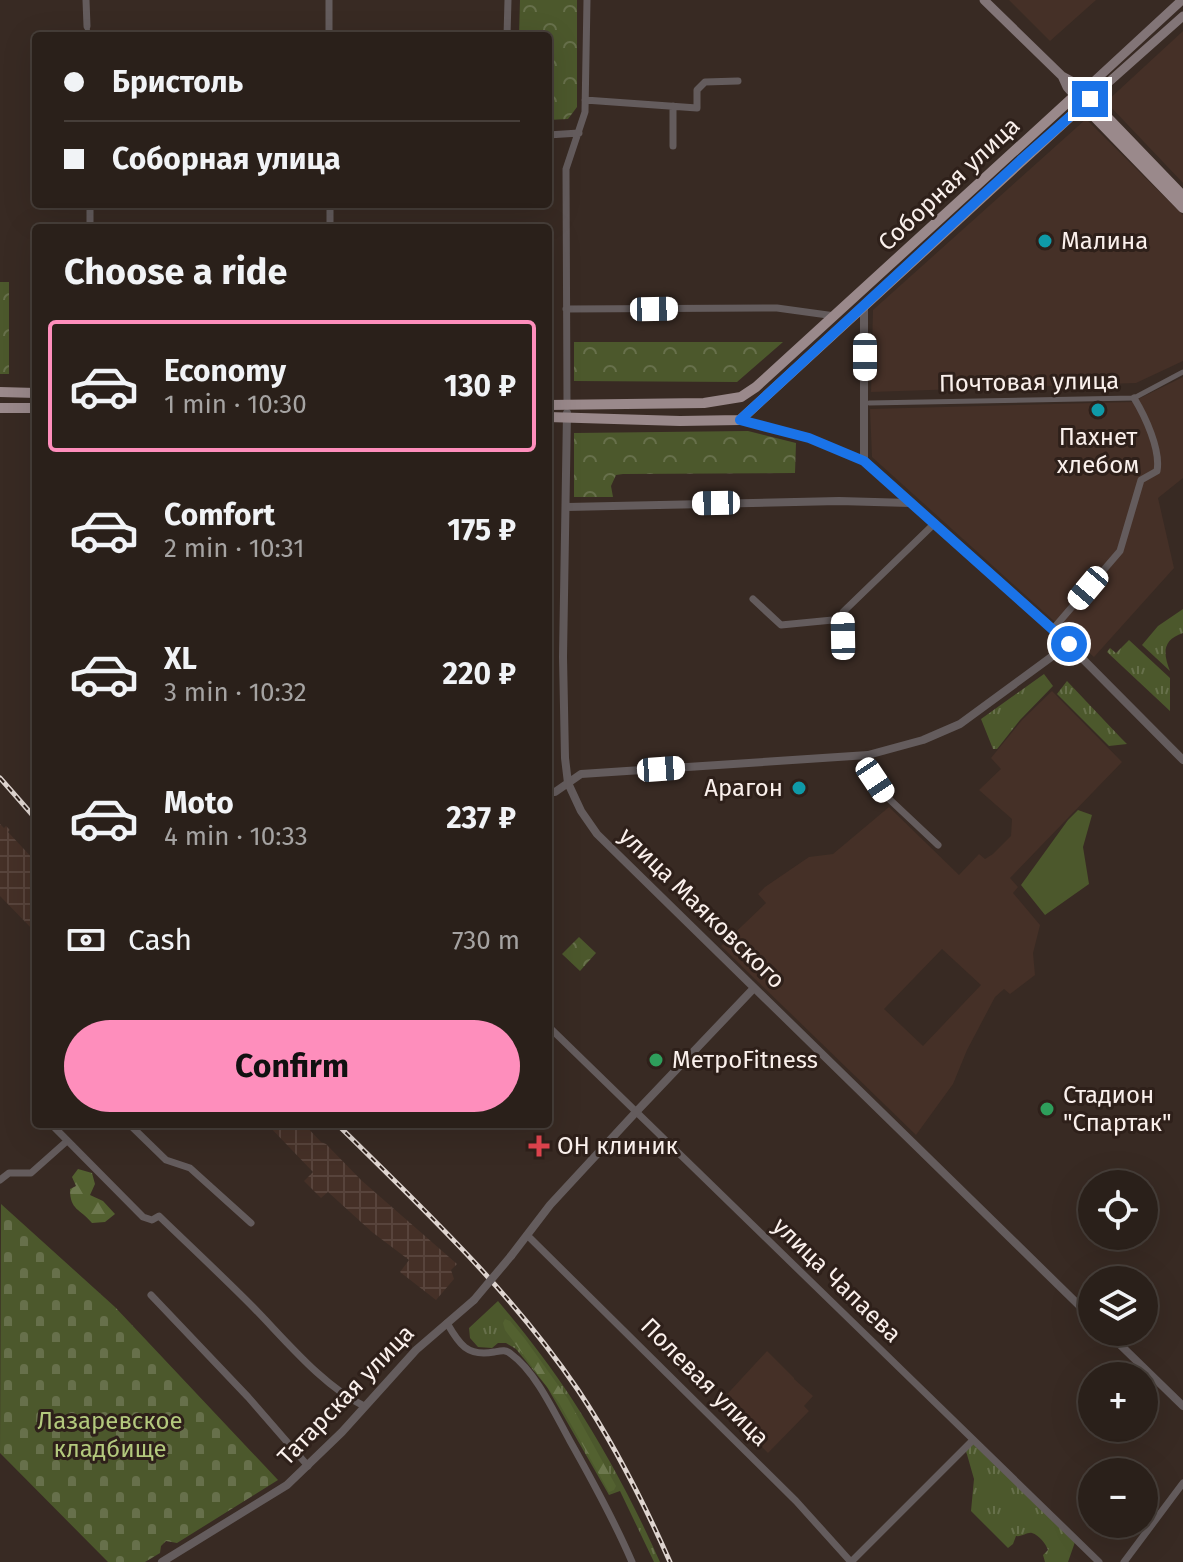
<!DOCTYPE html>
<html lang="en">
<head>
<meta charset="utf-8">
<style>
  :root { --surface:#2a201a; --page:#362d27; --text:#f1f3f6; --muted:#a5a3a2; --line:#463e39; --accent:#fe8ebc }
  body { margin:0; font-family:"Fira Sans",sans-serif; background:var(--page); color:var(--text); height:100vh; display:flex; flex-direction:column; font-size:30px; white-space:nowrap }
  * { box-sizing:border-box; margin:0 }
  p { font-size:26px; color:var(--muted) }
  .icon { flex:none; width:44px; height:44px; fill:none; stroke:currentColor; stroke-width:2; stroke-linecap:round; stroke-linejoin:round }
  .map { position:relative; flex:1; overflow:hidden }
  .drawer { position:absolute; left:32px; top:224px; width:520px; height:904px; display:flex; flex-direction:column; background:var(--surface); border-radius:8px; box-shadow:0 8px 32px #0002,0 0 0 2px var(--line) }
  .drawer>* { flex:none }
  .hud { position:absolute; left:32px; top:32px; width:520px; height:176px; border-radius:8px; box-shadow:0 8px 32px #0002,0 0 0 2px var(--line); display:grid; align-content:center; height:176px; padding:0 32px; background:var(--surface) }
  .fabs { position:absolute; left:1078px; top:1170px; display:grid; gap:16px }
  .fabs a { display:grid; place-items:center; width:80px; height:80px; border-radius:50%; background:var(--surface); box-shadow:0 8px 32px #0002,0 0 0 2px var(--line); font-size:40px }
  .end { position:absolute; width:36px; height:36px; margin:-18px; border:10px solid #1a73e8; background:#fff; box-shadow:0 0 0 4px #fff }
  .from { border-radius:50% }
  .car { position:absolute; width:24px; height:48px; margin:-24px -12px; border-radius:10px; box-shadow:0 0 6px 2px #0007; background:linear-gradient(#fff 24%,#345 0 40%,#fff 0 76%,#345 0 86%,#fff 0) }
  .hud b { display:flex; align-items:center; gap:28px; height:76px; font-size:30px }
  .hud b+b { border-top:2px solid var(--line) }
  .hud i { width:20px; height:20px; background:var(--text) }
  ul { padding:0; list-style:none }
  li { display:flex; align-items:center; gap:24px; height:132px; margin:0 16px 12px; padding:0 16px; border:4px solid transparent; border-radius:8px }
  li div { flex:1 }
  li b { display:block; font-size:30px }
  li em { font-style:normal; font-weight:700 }
  li.current { border-color:var(--accent) }
  li>.icon { width:72px; height:72px; stroke-width:1.5 }
  h2 { padding:0 32px; font-size:36px; line-height:96px }
  .pay { display:flex; align-items:center; gap:20px; height:88px; padding:0 32px; font-size:30px }
  .pay p { margin-inline-start:auto }
  .cta { display:flex; gap:16px; margin-top:auto; padding:16px 32px }
  .cta a { flex:1; height:92px; border-radius:48px; background:var(--accent); color:#111; font-size:32px; font-weight:700; line-height:92px; text-align:center }
  .map>svg:first-child { display:block }
  .built { fill:#453027; fill-rule:evenodd }
  .industrial { fill:url(#industrial-grid) }
  .grass { fill:url(#grass-tufts) }
  .forest { fill:url(#forest-firs) }
  .cemetery { fill:url(#cemetery-stones) }
  .park { fill:url(#park-crowns) }
  .pitch { fill:#4c582c }
  .lines { fill:none; stroke-linecap:round; stroke-linejoin:round }
  .pedestrian { stroke:#645c5d; stroke-width:5 }
  .minor { stroke:#645c5d; stroke-width:7 }
  .tertiary { stroke:#645c5d; stroke-width:8 }
  .secondary { stroke:#827577; stroke-width:9 }
  .primary { stroke:#9a898b; stroke-width:10 }
  .rail-casing { stroke:#ded4cf; stroke-width:5 }
  .rail { stroke:#2e201a; stroke-width:2; stroke-dasharray:6; stroke-linecap:butt }
  .tertiary-bridge { stroke:#645c5d; stroke-width:8 }
  .route { stroke:#1a73e8; stroke-width:10 }
  .culture-dot { fill:#0f9aa8; stroke:#2e201a; stroke-width:3 }
  .leisure-dot { fill:#2e9e5b; stroke:#2e201a; stroke-width:3 }
  .health-dot { fill:#e0444e; stroke:#2e201a; stroke-width:3 }
  .labels { text-anchor:middle; dominant-baseline:central; stroke-width:6; stroke-linejoin:round; paint-order:stroke }
  .street-label { font-size:24px; fill:#faf0ec; stroke:#2e201a }
  .poi-label { font-size:24px; fill:#faf0ec; stroke:#2e201a; text-anchor:start }
  .park-label { font-size:24px; fill:#b3c97d; stroke:#2e201a }
</style>
</head>
<body>
<div class="map">
<svg width="1183" height="1562" viewBox="0 0 1183 1562">
  <defs>
    <pattern id="industrial-grid" width="8" height="8" patternUnits="userSpaceOnUse" patternTransform="scale(2)"><rect width="8" height="8" fill="#453027"/><path d="M0 4h8M4 0v8" fill="none" stroke="#58443c"/></pattern>
    <pattern id="grass-tufts" width="24" height="20" patternUnits="userSpaceOnUse" patternTransform="scale(2)"><rect width="24" height="20" fill="#4c582c"/><path d="M3 7l-1-3M5 7V3M7 7l1-3M15 17l-1-3M17 17v-4M19 17l1-3" fill="none" stroke="#67704b"/></pattern>
    <pattern id="forest-firs" width="22" height="20" patternUnits="userSpaceOnUse" patternTransform="scale(2)"><rect width="22" height="20" fill="#536130"/><path d="M5 1l3.5 6h-7zM16 11l3.5 6h-7z" fill="#6d784e"/></pattern>
    <pattern id="cemetery-stones" width="16" height="16" patternUnits="userSpaceOnUse" patternTransform="scale(2)"><rect width="16" height="16" fill="#4c582c"/><path d="M2 7V4a2 2 0 0 1 4 0v3zM10 15v-3a2 2 0 0 1 4 0v3z" fill="#67704b"/></pattern>
    <pattern id="park-crowns" width="20" height="18" patternUnits="userSpaceOnUse" patternTransform="scale(2)"><rect width="20" height="18" fill="#4c582c"/><path d="M2 6a3 3 0 1 1 6 0M12 15a3 3 0 1 1 6 0" fill="none" stroke="#67704b"/></pattern>
  </defs>
  <rect width="100%" height="100%" fill="#382a23"/>
  <!-- built -->
  <path class="built" d="M1009 0H1096L1050 41Z
    M1183 31V183L1106 102Z
    M1086 119 1183 215V361L1136 383 871 392 873 310Z
    M1183 377V478L1158 498 1174 568 1094 657 872 457 870 409 1132 402Z
    M1052 691 1122 762 1010 878 1018 887 1013 893 1040 925 1033 953 1035 975 1010 994 1004 989 995 997 967 1050 953 1084 916 1135 721 946 766 903 758 894 765 887 809 857 833 854 889 807 959 875 979 854 985 859 993 854 1011 836 1012 819 979 790 1001 769 991 758 1022 720ZM942 949 981 985 923 1046 884 1009Z
    M767 1351 794 1378V1379L813 1396 804 1406 809 1411 768 1453 719 1403Z"/>
  <!-- industrial -->
  <path class="industrial" d="M0 824 4 828 6 826 10 830 8 832 36 862V933L0 896Z
    M267 1124H304L321 1142 326 1144 361 1180 457 1264 451 1270 454 1279 436 1300 400 1272 409 1260 372 1232 328 1192 321 1198 304 1181 313 1172Z"/>
  <!-- grass -->
  <path class="grass" d="M1183 609V633C1162 640 1163 653 1170 671L1142 645 1158 626Z
    M1129 640 1170 678V711L1107 652 1110 648 1116 653Z
    M1044 674 1053 686 1020 720 997 749H993L981 719Z
    M1067 681 1120 737 1127 744 1109 746 1057 694Z
    M498 1301C524 1332 550 1365 572 1399 606 1451 635 1506 660 1562H654L620 1491 609 1495 547 1387 516 1349 506 1343H498L492 1348 478 1347 470 1338 469 1328Z
    M973 1443 1075 1542 1068 1562H1045L1043 1555 1048 1550C1046 1544 1039 1535 1032 1533 1027 1532 1022 1537 1016 1536L1013 1544 1008 1548 971 1511 974 1479 966 1451Z"/>
  <!-- forest -->
  <path class="forest" d="M78 1169 92 1173 95 1184 90 1195 103 1201 115 1214 105 1222 92 1223C80 1208 70 1211 70 1189L76 1186 72 1177Z
    M505 1319 510 1321 525 1339 568 1399 616 1486 614 1490 609 1492 559 1403 505 1330 503 1323Z"/>
  <!-- cemetery -->
  <path class="cemetery" d="M1 1204 115 1307 278 1480 177 1543 166 1541 161 1546 160 1553 145 1562H108L0 1453Z"/>
  <!-- park -->
  <path class="park" d="M520 0H577V107L568 119 548 120V36H519Z
    M0 282H9V374H0Z
    M574 342H783L737 382 574 381Z
    M748 431 796 443 795 473 623 474 616 475 611 486 613 497H574V433Z
    M579 937 596 953 580 971 562 954Z"/>
  <!-- pitch -->
  <path class="pitch" d="M1078 810 1092 815 1083 847 1089 884 1045 915 1021 885 1068 820Z"/>
  <g class="lines">
    <!-- pedestrian -->
    <path class="pedestrian" d="M87 26 88 36
      M869 403 1134 398 1183 372"/>
    <!-- minor -->
    <path class="minor" d="M86 0 87 26
      M329 0V36
      M507 36 508 0
      M585 100 697 108V90L705 82 738 81
      M673 106V146
      M548 135 579 133
      M330 204V228
      M90 228V204
      M566 309 777 308 835 316
      M567 405 566 169 585 112 587 0
      M753 599 781 625 843 619
      M1053 629 1120 551 1141 480 1157 471C1161 450 1145 416 1134 398
      M844 653 843 612 935 523
      M868 755 875 780 887 797 938 845
      M548 1026 1099 1562
      M53 1124 52 1125 143 1217 152 1220 159 1216C189 1245 219 1273 249 1303 283 1337 321 1385 364 1406
      M129 1124 166 1160 190 1168 251 1223
      M0 1180 9 1173H31L67 1141
      M527 1235 796 1501 851 1562
      M151 1295 248 1397 308 1466
      M447 1323C459 1344 467 1357 494 1352 500 1351 506 1349 511 1354 536 1372 555 1414 570 1441 592 1480 614 1520 632 1562
      M851 1562 973 1440
      M1124 1562 1183 1483"/>
    <!-- tertiary -->
    <path class="tertiary" d="M864 305V461
      M567 413 563 657 565 758 568 783 581 811 597 834 1092 1318
      M740 420 809 438 864 461 1053 629 1183 760
      M567 507 839 501 910 503
      M548 792H555L581 774 868 755 923 740 960 724 1069 644
      M511 1256 550 1205 636 1112 754 988
      M1107 1332 1183 1406
      M162 1562 287 1485 342 1432 416 1350 474 1300"/>
    <!-- secondary -->
    <path class="secondary" d="M984 0 1062 76 1073 82 1081 90 1090 85 1182 0
      M1062 76 1067 87 1083 105 1183 16"/>
    <!-- primary -->
    <path class="primary" d="M0 392 36 393
      M548 405 704 403 741 397 756 387 1081 90 1183 196
      M0 408H36
      M548 417 680 421 740 420 1083 105 1183 208"/>
    <defs>
      <path id="rail" d="M0 778 36 819
        M337 1124C422 1208 510 1290 578 1390 614 1444 644 1503 670 1562"/>
    </defs>
    <!-- rail casing -->
    <use href="#rail" class="rail-casing"/>
    <!-- rail -->
    <use href="#rail" class="rail"/>
    <!-- tertiary-bridge -->
    <path class="tertiary-bridge" d="M474 1300 511 1256"/>
  </g>
  <g class="lines">
    <!-- route -->
    <path class="route" d="M1069 644 864 461 809 438 740 420 1022 159 1090 99"/>
  </g>
  <!-- markers -->
  <g class="culture-dot">
    <circle cx="1045" cy="241" r="8"/>
    <circle cx="1098" cy="410" r="8"/>
    <circle cx="799" cy="788" r="8"/>
  </g>
  <g class="leisure-dot">
    <circle cx="656" cy="1060" r="8"/>
    <circle cx="1047" cy="1109" r="8"/>
  </g>
  <path class="health-dot" d="M535 1134h8v8h8v8h-8v8h-8v-8h-8v-8h8z"/>
  <g class="labels">
    <!-- street labels -->
    <g class="street-label">
      <text transform="translate(949 184) rotate(-43)">Соборная улица</text>
      <text transform="translate(1029 382) rotate(-1)">Почтовая улица</text>
      <text transform="translate(702 908) rotate(44)">улица Маяковского</text>
      <text transform="translate(837 1280) rotate(44)">улица Чапаева</text>
      <text transform="translate(705 1382) rotate(45)">Полевая улица</text>
      <text transform="translate(346 1395) rotate(-46)">Татарская улица</text>
    </g>
    <!-- poi labels -->
    <g class="poi-label">
      <text x="1061" y="241">Малина</text>
      <text x="1098" y="437" text-anchor="middle">Пахнет<tspan x="1098" dy="28">хлебом</tspan></text>
      <text x="783" y="788" text-anchor="end">Арагон</text>
      <text x="672" y="1060">МетроFitness</text>
      <text x="1063" y="1095">Стадион<tspan x="1063" dy="28">"Спартак"</tspan></text>
      <text x="557" y="1146">ОН клиник</text>
    </g>
    <!-- park labels -->
    <g class="park-label">
      <text x="110" y="1421">Лазаревское<tspan x="110" dy="28">кладбище</tspan></text>
    </g>
  </g>
</svg>
<div class="fabs">
<a><svg class="icon" aria-label="locate" viewBox="0 0 24 24"><circle cx="12" cy="12" r="6"/><path d="M12 2v4M12 18v4M2 12h4M18 12h4"/></svg></a>
<a><svg class="icon" aria-label="layers" viewBox="0 0 24 24"><path d="M12 4l9 5-9 5-9-5zM3 14l9 5 9-5"/></svg></a>
<a>+</a>
<a>−</a>
</div>
<i class="end from" style="left:1069px;top:644px"></i>
<i class="end" style="left:1090px;top:99px"></i>
<i class="car" style="left:654px;top:309px;rotate:89deg"></i>
<i class="car" style="left:865px;top:357px;rotate:180deg"></i>
<i class="car" style="left:716px;top:503px;rotate:269deg"></i>
<i class="car" style="left:1088px;top:588px;rotate:220deg"></i>
<i class="car" style="left:843px;top:636px;rotate:359deg"></i>
<i class="car" style="left:661px;top:769px;rotate:86deg"></i>
<i class="car" style="left:875px;top:780px;rotate:146deg"></i>
<div class="hud">
<b><i class="from"></i>Бристоль</b>
<b><i></i>Соборная улица</b>
</div>
<section class="drawer">
<h2>Choose a ride</h2>
<ul>
<li class="current"><svg class="icon" aria-label="car" viewBox="0 0 24 24"><path d="M5 17H2v-5l4-1 3-4h7l3 4 3 1v5h-3M9 17h6M6 11h13"/><circle cx="7" cy="17" r="2"/><circle cx="17" cy="17" r="2"/></svg><div><b>Economy</b><p>1 min · 10:30</p></div><em>130 ₽</em></li>
<li><svg class="icon" aria-label="car" viewBox="0 0 24 24"><path d="M5 17H2v-5l4-1 3-4h7l3 4 3 1v5h-3M9 17h6M6 11h13"/><circle cx="7" cy="17" r="2"/><circle cx="17" cy="17" r="2"/></svg><div><b>Comfort</b><p>2 min · 10:31</p></div><em>175 ₽</em></li>
<li><svg class="icon" aria-label="car" viewBox="0 0 24 24"><path d="M5 17H2v-5l4-1 3-4h7l3 4 3 1v5h-3M9 17h6M6 11h13"/><circle cx="7" cy="17" r="2"/><circle cx="17" cy="17" r="2"/></svg><div><b>XL</b><p>3 min · 10:32</p></div><em>220 ₽</em></li>
<li><svg class="icon" aria-label="car" viewBox="0 0 24 24"><path d="M5 17H2v-5l4-1 3-4h7l3 4 3 1v5h-3M9 17h6M6 11h13"/><circle cx="7" cy="17" r="2"/><circle cx="17" cy="17" r="2"/></svg><div><b>Moto</b><p>4 min · 10:33</p></div><em>237 ₽</em></li>
</ul>
<div class="pay"><svg class="icon" aria-label="cash" viewBox="0 0 24 24"><path d="M3 7h18v10H3z"/><circle cx="12" cy="12" r="2"/></svg>Cash<p>730 m</p></div>
<div class="cta"><a>Confirm</a></div>
</section>
</div>
</body>
</html>
